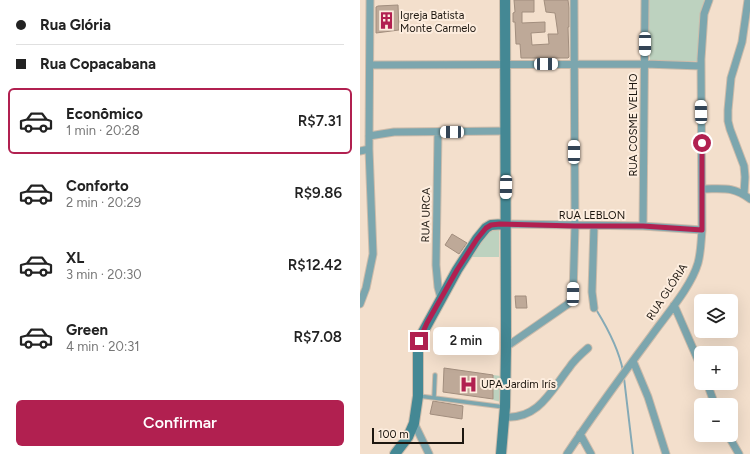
<!DOCTYPE html>
<html lang="pt">
<head>
<meta charset="utf-8">
<style>
  :root { --surface:#fff; --page:#f2f2f2; --text:#222; --muted:#767676; --line:#e0e0e0; --accent:#b12050 }
  body { margin:0; font-family:Figtree,sans-serif; background:var(--page); color:var(--text); height:100vh; display:flex; flex-direction:column; font-size:15px; white-space:nowrap }
  * { box-sizing:border-box; margin:0 }
  p { font-size:13px; color:var(--muted) }
  .icon { flex:none; width:22px; height:22px; fill:none; stroke:currentColor; stroke-width:2; stroke-linecap:round; stroke-linejoin:round }
  .map { position:relative; flex:1; overflow:hidden }
  .side { display:flex; flex-direction:column; background:var(--surface); width:360px }
  .side>* { flex:none }
  .top-card { display:grid; align-content:center; height:88px; padding:0 16px; background:var(--surface) }
  .fabs { position:absolute; left:334px; top:294px; display:grid; gap:8px }
  .fabs a { display:grid; place-items:center; width:44px; height:44px; border-radius:6px; background:var(--surface); box-shadow:0 4px 16px #0002; font-size:20px }
  .scale { position:absolute; left:12px; bottom:10px; width:92px; box-sizing:border-box; padding-left:4px; border:2px solid #1c160f; border-top:0; font-size:11px; line-height:14px; white-space:nowrap; color:#1c160f; -webkit-text-stroke:3px #fdedde; paint-order:stroke }
  .end { position:absolute; width:18px; height:18px; margin:-9px; border:5px solid #b12050; background:#fff; box-shadow:0 0 0 2px #fff }
  .from { border-radius:50% }
  .bubble { position:absolute; height:28px; border-radius:6px; background:var(--surface); box-shadow:0 4px 16px #0002; font-size:13px; font-weight:600; line-height:28px; text-align:center }
  .car { position:absolute; width:12px; height:24px; margin:-12px -6px; border-radius:5px; box-shadow:0 0 3px 1px #0007; background:linear-gradient(#fff 24%,#345 0 40%,#fff 0 76%,#345 0 86%,#fff 0) }
  .top-card b { display:flex; align-items:center; gap:14px; height:38px; font-size:15px }
  .top-card b+b { border-top:1px solid var(--line) }
  .top-card i { width:10px; height:10px; background:var(--text) }
  ul { padding:0; list-style:none }
  li { display:flex; align-items:center; gap:12px; height:66px; margin:0 8px 6px; padding:0 8px; border:2px solid transparent; border-radius:6px }
  li div { flex:1 }
  li b { display:block; font-size:15px }
  li em { font-style:normal; font-weight:600 }
  li.current { border-color:var(--accent) }
  li>.icon { width:36px; height:36px; stroke-width:1.5 }
  .cta { display:flex; gap:8px; margin-top:auto; padding:8px 16px }
  .cta a { flex:1; height:46px; border-radius:6px; background:var(--accent); color:#fff; font-size:16px; font-weight:600; line-height:46px; text-align:center }
  main { display:flex; flex:1; min-height:0 }
  .map>svg:first-child { display:block }
  .green { fill:#bdd2bf }
  .lines { fill:none; stroke-linecap:round; stroke-linejoin:round }
  .stream { stroke:#85aab6; stroke-width:2 }
  .building { fill:#bea998; stroke:#a28e7e }
  .lane-casing { stroke:#cba; stroke-width:5.5 }
  .street-casing { stroke:#cba; stroke-width:9 }
  .secondary-casing { stroke:#cba; stroke-width:12 }
  .lane { stroke:#7ca6ae; stroke-width:3.5 }
  .street { stroke:#7ca6ae; stroke-width:7 }
  .secondary { stroke:#448894; stroke-width:10 }
  .route { stroke:#b12050; stroke-width:5 }
  .labels { text-anchor:middle; dominant-baseline:central; stroke-width:4; stroke-linejoin:round; paint-order:stroke }
  .poi-label { font-size:11px; fill:#1c160f; stroke:#fdedde; text-anchor:start }
  .street-label { font-size:11px; fill:#1c160f; stroke:#fdedde }
</style>
</head>
<body>
<main>
<section class="side">
<div class="top-card">
<b><i class="from"></i>Rua Glória</b>
<b><i></i>Rua Copacabana</b>
</div>
<ul>
<li class="current"><svg class="icon" aria-label="car" viewBox="0 0 24 24"><path d="M5 17H2v-5l4-1 3-4h7l3 4 3 1v5h-3M9 17h6M6 11h13"/><circle cx="7" cy="17" r="2"/><circle cx="17" cy="17" r="2"/></svg><div><b>Econômico</b><p>1 min · 20:28</p></div><em>R$7.31</em></li>
<li><svg class="icon" aria-label="car" viewBox="0 0 24 24"><path d="M5 17H2v-5l4-1 3-4h7l3 4 3 1v5h-3M9 17h6M6 11h13"/><circle cx="7" cy="17" r="2"/><circle cx="17" cy="17" r="2"/></svg><div><b>Conforto</b><p>2 min · 20:29</p></div><em>R$9.86</em></li>
<li><svg class="icon" aria-label="car" viewBox="0 0 24 24"><path d="M5 17H2v-5l4-1 3-4h7l3 4 3 1v5h-3M9 17h6M6 11h13"/><circle cx="7" cy="17" r="2"/><circle cx="17" cy="17" r="2"/></svg><div><b>XL</b><p>3 min · 20:30</p></div><em>R$12.42</em></li>
<li><svg class="icon" aria-label="car" viewBox="0 0 24 24"><path d="M5 17H2v-5l4-1 3-4h7l3 4 3 1v5h-3M9 17h6M6 11h13"/><circle cx="7" cy="17" r="2"/><circle cx="17" cy="17" r="2"/></svg><div><b>Green</b><p>4 min · 20:31</p></div><em>R$7.08</em></li>
</ul>
<div class="cta"><a>Confirmar</a></div>
</section>
<div class="map">
<svg width="390" height="454" viewBox="0 0 390 454">
  <rect width="100%" height="100%" fill="#f3dfcc"/>
  <!-- green -->
  <path class="green" d="M288 0H350L338 61H295L290 60 289 49Z
    M139 225V257H107L120 236Z
    M133 375 141 376V402L133 400Z"/>
  <g class="lines">
    <!-- stream -->
    <path class="stream" d="M237 308V311C248 329 259 350 263 371
      M264 378 273 454"/>
  </g>
  <!-- building -->
  <path class="building" d="M154 0H174V12H162V23L185 22V32L171 33 172 45 189 44 188 34H198L195 13 186 12 184 0H208L209 8V27H208L209 57 208 58H161L160 44H156L155 22H153V13L155 12Z
    M38 5 39 30 16 33V7L18 6Z
    M92 234 107 243 99 254 85 245Z
    M155 296H166L167 308H156Z
    M84 368 133 375V399L83 392Z
    M73 401 103 406 102 419 70 414Z"/>
  <g class="lines">
    <defs>
      <path id="lane" d="M59 396 144 407
        M74 398 75 375"/>
      <path id="street" d="M10 65 285 64 341 66
        M78 132 76 265 78 287 81 298
        M9 136 34 132 146 131
        M0 151 9 149
        M342 189C363 189 373 186 390 199
        M384 194 385 177 384 166 370 129 368 121V110L371 78 382 42 388 0
        M145 224 283 226 342 230
        M234 226 232 292 234 308
        M283 226 285 0
        M0 304 6 288 13 254 9 149 10 0
        M314 305 341 367
        M146 347 208 304 212 298 213 294 215 226 214 0
        M273 361 288 397 306 454
        M347 383 355 405
        M144 417C178 420 191 391 209 368 214 360 221 354 228 348
        M54 423 69 454
        M220 434 231 454
        M368 435 379 454
        M207 454C234 413 263 374 292 335 307 314 331 287 338 263 341 252 341 241 342 230L341 59 344 14 349 0"/>
      <path id="secondary" d="M35 454 48 437 54 423 58 396V352L62 334 97 270 117 239 126 228 131 225 145 224
        M141 454 145 407 146 347 145 0"/>
    </defs>
    <!-- lane casing -->
    <use href="#lane" class="lane-casing"/>
    <!-- street casing -->
    <use href="#street" class="street-casing"/>
    <!-- secondary casing -->
    <use href="#secondary" class="secondary-casing"/>
    <!-- lane -->
    <use href="#lane" class="lane"/>
    <!-- street -->
    <use href="#street" class="street"/>
    <!-- secondary -->
    <use href="#secondary" class="secondary"/>
  </g>
  <g class="lines">
    <!-- route -->
    <path class="route" d="M59 341 67 323 97 270 117 239 126 228 131 225 140 224 215 226H283L342 230V143"/>
  </g>
  <!-- icons -->
  <defs>
    <symbol id="building-bare" viewBox="-9 -9 18 18"><path d="M-4-6H4V6H1V3H-1V6H-4ZM-2.5-4.3h1.7v1.8h-1.7ZM.8-4.3h1.7v1.8H.8ZM-2.5-1h1.7V.8h-1.7ZM.8-1h1.7V.8H.8Z" fill="#b12050" stroke="#fdedde" stroke-width="2.5" paint-order="stroke"/></symbol>
    <symbol id="hospital-bare" viewBox="-9 -9 18 18"><path d="M-5-5h3v3.5h4V-5h3V5h-3V1.5h-4V5h-3Z" fill="#b12050" stroke="#fdedde" stroke-width="2.5" paint-order="stroke"/></symbol>
  </defs>
  <g fill-rule="evenodd">
    <use href="#building-bare" x="14" y="8" width="25" height="25"/>
    <use href="#hospital-bare" x="96" y="372" width="25" height="25"/>
  </g>
  <g class="labels">
    <!-- poi labels -->
    <g class="poi-label">
      <text x="40" y="15">Igreja Batista<tspan x="40" dy="13">Monte Carmelo</tspan></text>
      <text x="121" y="384">UPA Jardim Irís</text>
    </g>
    <!-- street labels -->
    <g class="street-label">
      <text transform="translate(273 125) rotate(-90)">RUA COSME VELHO</text>
      <text transform="translate(66 215) rotate(-89)">RUA URCA</text>
      <text x="232" y="215">RUA LEBLON</text>
      <text transform="translate(307 292) rotate(-57)">RUA GLÓRIA</text>
    </g>
  </g>
</svg>
<div class="fabs">
<a><svg class="icon" aria-label="layers" viewBox="0 0 24 24"><path d="M12 4l9 5-9 5-9-5zM3 14l9 5 9-5"/></svg></a>
<a>+</a>
<a>−</a>
</div>
<div class="scale">100 m</div>
<i class="end from" style="left:342px;top:143px"></i>
<i class="end" style="left:59px;top:341px"></i>
<div class="bubble" style="left:73px;top:327px;width:66px">2 min</div>
<i class="car" style="left:285px;top:44px;rotate:180deg"></i>
<i class="car" style="left:186px;top:64px;rotate:89deg"></i>
<i class="car" style="left:341px;top:112px;rotate:359deg"></i>
<i class="car" style="left:92px;top:132px;rotate:270deg"></i>
<i class="car" style="left:214px;top:152px;rotate:0deg"></i>
<i class="car" style="left:146px;top:187px;rotate:181deg"></i>
<i class="car" style="left:213px;top:294px;rotate:1deg"></i>
</div>
</main>
</body>
</html>
